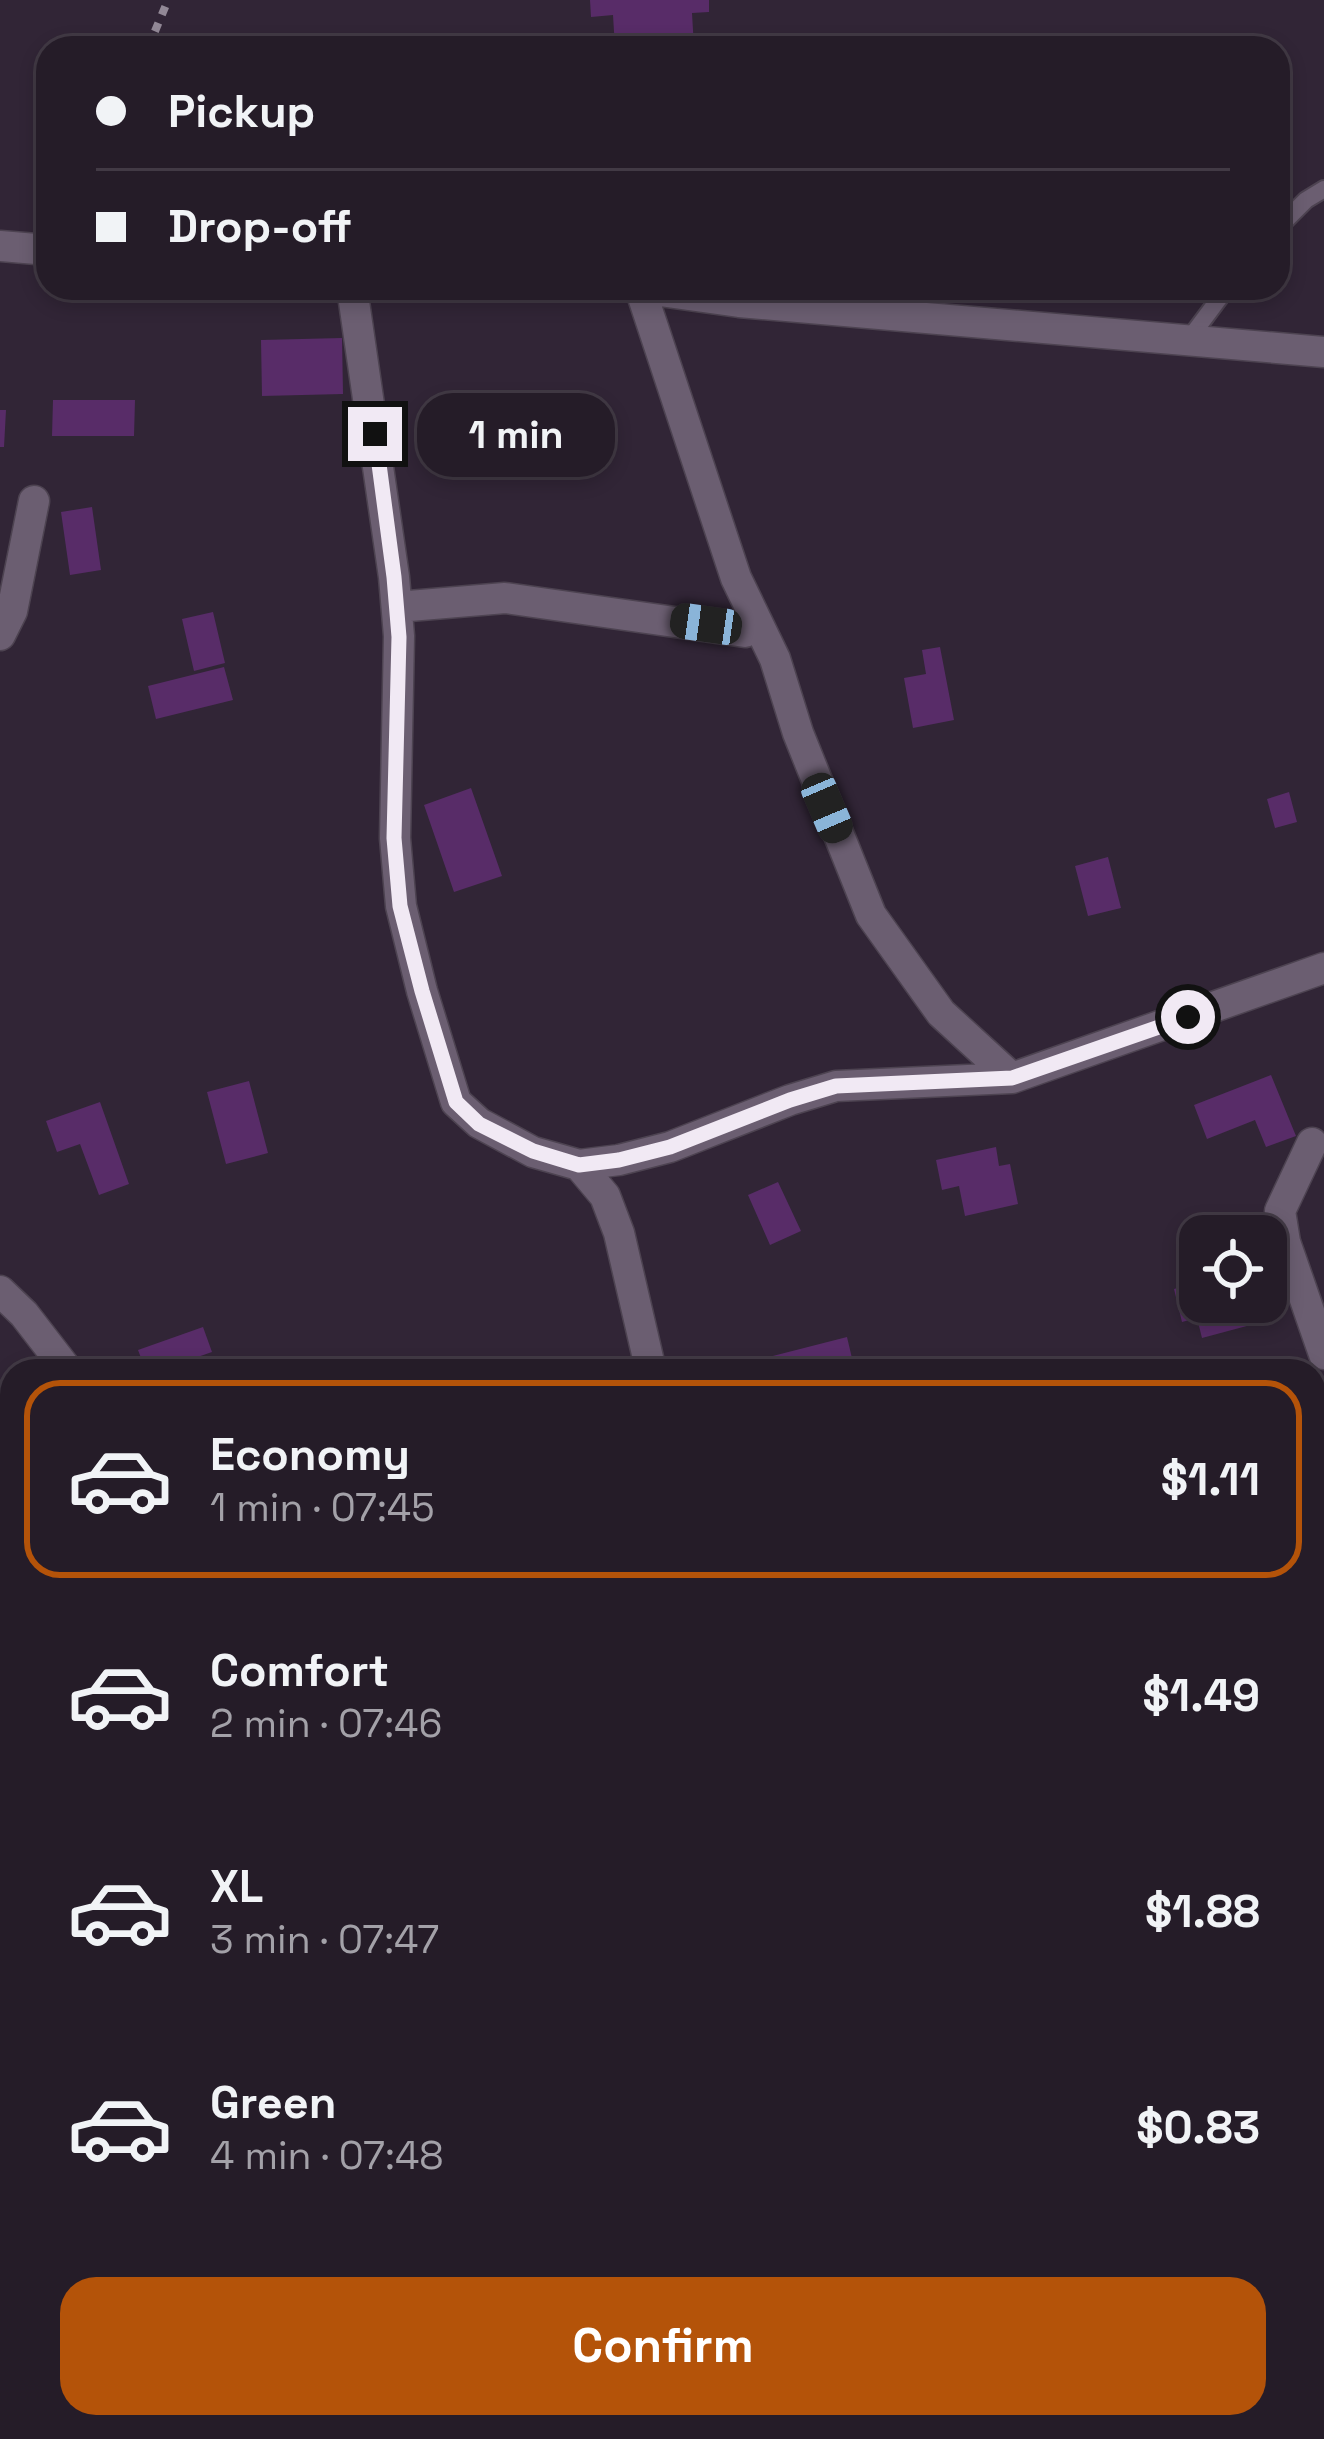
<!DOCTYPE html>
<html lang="en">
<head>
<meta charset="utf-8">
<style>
  :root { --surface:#251c28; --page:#312934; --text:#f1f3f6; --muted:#a3a1a8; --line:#423a45; --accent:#b45309 }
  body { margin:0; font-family:"Space Grotesk",sans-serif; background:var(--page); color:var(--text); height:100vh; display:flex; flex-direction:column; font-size:45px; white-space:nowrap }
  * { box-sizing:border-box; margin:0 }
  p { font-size:39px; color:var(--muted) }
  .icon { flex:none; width:66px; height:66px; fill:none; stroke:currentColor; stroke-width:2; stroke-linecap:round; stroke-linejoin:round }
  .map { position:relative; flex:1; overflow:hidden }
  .panel { position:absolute; left:0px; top:1359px; width:1326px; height:1080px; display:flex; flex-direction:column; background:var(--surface); border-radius:36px 36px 0 0; box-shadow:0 6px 18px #0003,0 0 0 3px var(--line) }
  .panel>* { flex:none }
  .top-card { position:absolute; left:36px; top:36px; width:1254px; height:264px; border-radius:36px; box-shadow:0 6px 18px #0003,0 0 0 3px var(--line); display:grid; align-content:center; height:264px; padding:0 60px; background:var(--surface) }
  .buttons { position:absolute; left:1179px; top:1215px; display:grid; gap:24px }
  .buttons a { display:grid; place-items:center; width:108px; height:108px; border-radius:24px; background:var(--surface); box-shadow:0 6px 18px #0003,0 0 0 3px var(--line); font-size:60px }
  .end { position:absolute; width:54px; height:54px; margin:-27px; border:15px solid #f1e9f4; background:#111; box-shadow:0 0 0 6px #111 }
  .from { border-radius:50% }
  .bubble { position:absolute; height:84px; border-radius:36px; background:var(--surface); box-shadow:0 6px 18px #0003,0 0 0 3px var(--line); font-size:39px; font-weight:600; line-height:84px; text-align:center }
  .car { position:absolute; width:36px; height:72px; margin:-36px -18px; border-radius:15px; box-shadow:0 0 9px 3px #0007; background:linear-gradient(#222 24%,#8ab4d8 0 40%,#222 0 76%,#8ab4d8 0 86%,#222 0) }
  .top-card b { display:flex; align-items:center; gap:42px; height:114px; font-size:45px }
  .top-card b+b { border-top:3px solid var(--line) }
  .top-card i { width:30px; height:30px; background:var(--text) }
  ul { padding:21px 0 0; list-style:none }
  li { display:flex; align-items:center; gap:36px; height:198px; margin:0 24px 18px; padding:0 36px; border:6px solid transparent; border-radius:36px }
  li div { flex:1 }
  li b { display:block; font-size:45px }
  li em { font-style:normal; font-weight:600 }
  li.selected { border-color:var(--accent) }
  li>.icon { width:108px; height:108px; stroke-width:1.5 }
  .button { display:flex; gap:24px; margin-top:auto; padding:24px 60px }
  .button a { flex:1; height:138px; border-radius:36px; background:var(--accent); color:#fff; font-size:48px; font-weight:600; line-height:138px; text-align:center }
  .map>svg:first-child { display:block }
  .building { fill:#582c68 }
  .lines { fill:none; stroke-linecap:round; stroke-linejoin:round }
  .lane-casing { stroke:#4d4351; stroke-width:20 }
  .street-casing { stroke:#4d4351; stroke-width:33 }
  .path { stroke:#928896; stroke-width:8; stroke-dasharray:9 9; stroke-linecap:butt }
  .lane { stroke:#6b5e71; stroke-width:16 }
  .street { stroke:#6b5e71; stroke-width:30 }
  .route { stroke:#f1e9f4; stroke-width:15 }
</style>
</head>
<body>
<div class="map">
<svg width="1324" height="2439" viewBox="0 0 1324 2439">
  <rect width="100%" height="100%" fill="#312536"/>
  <!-- building -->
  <path class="building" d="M590 0H709V12L692 13 694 48H615L613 15 591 17Z
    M342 338 343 394 262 396 261 340Z
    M53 400H135L134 436H52Z
    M580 400 583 464 549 466 545 403Z
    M0 410H6L4 447H0Z
    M92 507 101 570 70 575 61 512Z
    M213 612 225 663 194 671 182 619Z
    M940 647 954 720 913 728 904 678 926 674 922 650Z
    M224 667 233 700 156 719 148 686Z
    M471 788 502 876 454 892 424 805Z
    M1289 792 1297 822 1275 828 1267 799Z
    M1108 857 1121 908 1088 916 1075 866Z
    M1271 1075 1296 1136 1266 1147 1255 1120 1207 1139 1194 1105Z
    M249 1081 268 1153 226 1164 207 1092Z
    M100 1102 129 1184 99 1195 80 1144 57 1152 46 1121Z
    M996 1147 999 1166 1010 1164 1018 1204 965 1216 959 1186 942 1190 936 1160Z
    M778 1182 801 1231 770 1245 748 1195Z
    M1200 1265V1302H1253L1258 1323 1202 1338 1197 1318 1182 1322 1174 1289 1191 1284 1187 1269Z
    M203 1327 212 1352 157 1371H146L138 1350Z
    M847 1337 855 1371H760L757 1360Z
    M1324 1699V1744H1323L1314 1715V1702Z
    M1324 1746V1806L1315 1808 1314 1748Z
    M0 1986 12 2012V2040L0 2045Z"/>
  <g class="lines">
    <defs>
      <path id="lane" d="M1278 228 1306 200 1324 189
        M1189 339 1227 288"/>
      <path id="street" d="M0 246 48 250
        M352 288 394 577 399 636 395 838 401 906 422 991 456 1102 479 1123 533 1152 579 1165 605 1196 619 1233 651 1371
        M638 288 739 302 1324 352
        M640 288 736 578 775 659 798 733 871 915 941 1013 1012 1078
        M397 607 505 598 745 632
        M0 635 12 611 34 501
        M1312 1143 1280 1211 1285 1242 1324 1354
        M579 1165 619 1160 670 1147 790 1100 836 1086 1012 1078 1324 968
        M0 1291 24 1314 68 1371
        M0 1489 12 1491
        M0 1927 12 1941
        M1314 1953 1324 1952
        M1314 2184 1324 2181
        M1314 2207 1324 2215
        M1314 2321 1324 2316
        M362 2427 371 2439
        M1081 2439 1108 2427"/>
    </defs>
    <!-- lane casing -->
    <use href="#lane" class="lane-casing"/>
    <!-- street casing -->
    <use href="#street" class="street-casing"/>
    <!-- path -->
    <path class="path" d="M148 48 168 0
      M0 2201 12 2202
      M1175 2427 1243 2439"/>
    <!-- lane -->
    <use href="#lane" class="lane"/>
    <!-- street -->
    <use href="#street" class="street"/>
  </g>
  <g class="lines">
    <!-- route -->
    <path class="route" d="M375 434 394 577 399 637 394 838 400 906 422 991 456 1102 479 1124 533 1151 579 1165 619 1160 670 1147 790 1100 836 1086 1012 1078 1188 1017"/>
  </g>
</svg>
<div class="buttons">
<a><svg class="icon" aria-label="locate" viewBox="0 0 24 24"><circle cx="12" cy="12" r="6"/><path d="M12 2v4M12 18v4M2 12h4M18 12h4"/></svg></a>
</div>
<i class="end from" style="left:1188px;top:1017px"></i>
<i class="end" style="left:375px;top:434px"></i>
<div class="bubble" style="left:417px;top:393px;width:198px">1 min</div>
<i class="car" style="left:706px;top:624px;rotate:278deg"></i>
<i class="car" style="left:827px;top:808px;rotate:157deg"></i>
<div class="top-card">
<b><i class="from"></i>Pickup</b>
<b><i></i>Drop-off</b>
</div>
<section class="panel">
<ul>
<li class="selected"><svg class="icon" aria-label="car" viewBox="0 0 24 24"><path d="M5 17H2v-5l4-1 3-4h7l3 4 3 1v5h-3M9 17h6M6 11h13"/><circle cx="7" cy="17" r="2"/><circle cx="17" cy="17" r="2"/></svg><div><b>Economy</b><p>1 min · 07:45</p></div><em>$1.11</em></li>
<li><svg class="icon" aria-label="car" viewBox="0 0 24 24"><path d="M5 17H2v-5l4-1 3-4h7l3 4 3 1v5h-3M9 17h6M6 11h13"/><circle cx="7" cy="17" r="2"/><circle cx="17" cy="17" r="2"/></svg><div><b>Comfort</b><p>2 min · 07:46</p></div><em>$1.49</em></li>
<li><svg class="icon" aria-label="car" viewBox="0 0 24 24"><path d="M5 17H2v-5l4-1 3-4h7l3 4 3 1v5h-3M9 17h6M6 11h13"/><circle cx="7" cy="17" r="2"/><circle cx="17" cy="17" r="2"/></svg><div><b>XL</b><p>3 min · 07:47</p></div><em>$1.88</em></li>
<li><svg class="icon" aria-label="car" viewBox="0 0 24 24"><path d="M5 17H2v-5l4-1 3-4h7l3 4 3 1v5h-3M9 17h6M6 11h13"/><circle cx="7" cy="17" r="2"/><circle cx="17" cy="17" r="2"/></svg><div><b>Green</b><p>4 min · 07:48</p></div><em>$0.83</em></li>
</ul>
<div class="button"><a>Confirm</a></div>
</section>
</div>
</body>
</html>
